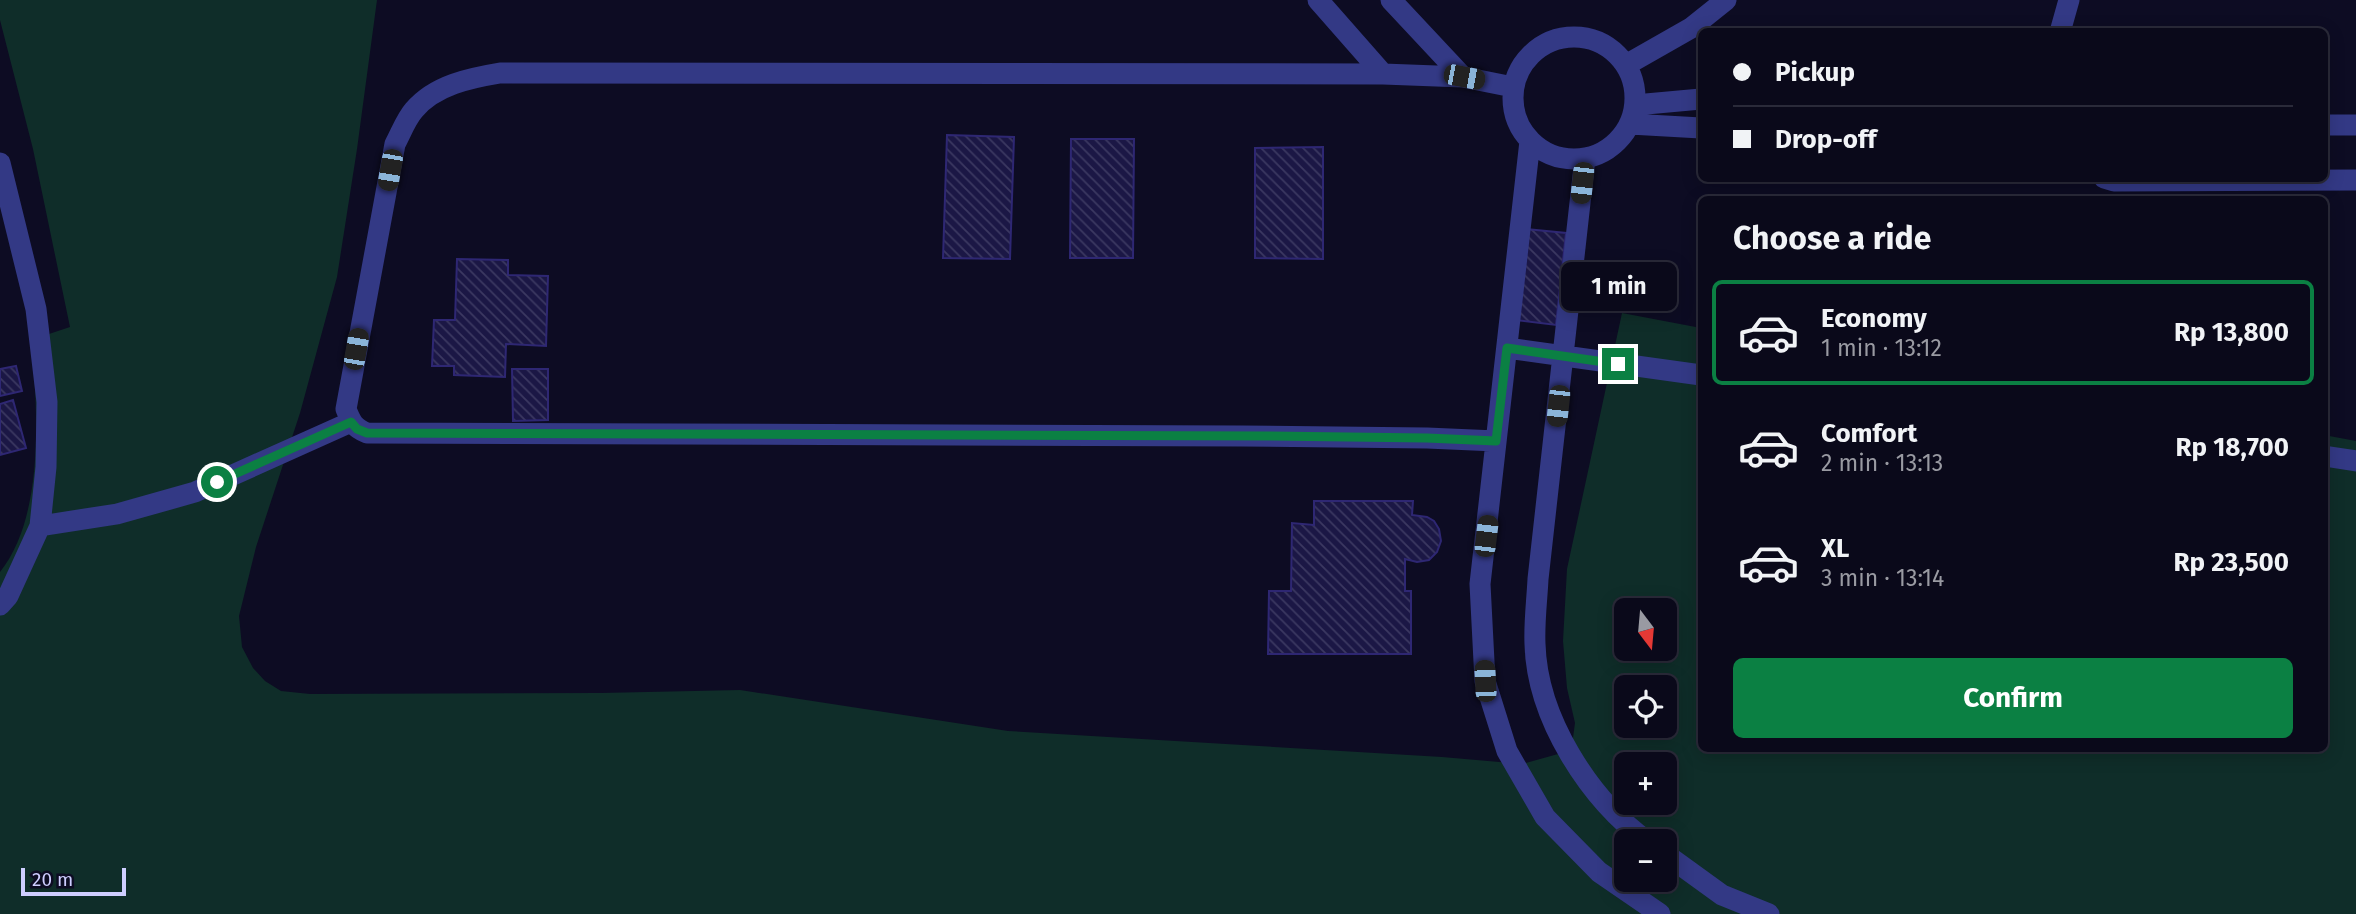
<!DOCTYPE html>
<html lang="en">
<head>
<meta charset="utf-8">
<style>
  :root { --surface:#0a091a; --page:#181727; --text:#f1f3f6; --muted:#999aa2; --line:#2a2a39; --accent:#0b8043 }
  body { margin:0; font-family:"Fira Sans",sans-serif; background:var(--page); color:var(--text); height:100vh; display:flex; flex-direction:column; font-size:26px; white-space:nowrap }
  * { box-sizing:border-box; margin:0 }
  p { font-size:23px; color:var(--muted) }
  .icon { flex:none; width:38px; height:38px; fill:none; stroke:currentColor; stroke-width:2; stroke-linecap:round; stroke-linejoin:round }
  .map { position:relative; flex:1; overflow:hidden }
  .drawer { position:absolute; left:1698px; top:196px; width:630px; height:556px; display:flex; flex-direction:column; background:var(--surface); border-radius:10px; box-shadow:0 4px 18px #0003,0 0 0 2px var(--line) }
  .drawer>* { flex:none }
  .guide { position:absolute; left:1698px; top:28px; width:630px; height:154px; border-radius:10px; box-shadow:0 4px 18px #0003,0 0 0 2px var(--line); display:grid; align-content:center; height:154px; padding:0 35px; background:var(--surface) }
  .needle { width:46px; rotate:164deg }
  .tools { position:absolute; left:1614px; top:598px; display:grid; gap:14px }
  .tools a { display:grid; place-items:center; width:63px; height:63px; border-radius:10px; background:var(--surface); box-shadow:0 4px 18px #0003,0 0 0 2px var(--line); font-size:35px }
  .scale { position:absolute; left:21px; bottom:18px; width:105px; box-sizing:border-box; padding-left:7px; border:4px solid #ceceff; border-top:0; font-size:19px; line-height:24px; white-space:nowrap; color:#ceceff; -webkit-text-stroke:5px #0d0c23; paint-order:stroke }
  .end { position:absolute; width:32px; height:32px; margin:-16px; border:9px solid #0b8043; background:#fff; box-shadow:0 0 0 4px #fff }
  .from { border-radius:50% }
  .bubble { position:absolute; height:49px; border-radius:10px; background:var(--surface); box-shadow:0 4px 18px #0003,0 0 0 2px var(--line); font-size:23px; font-weight:700; line-height:49px; text-align:center }
  .car { position:absolute; width:21px; height:42px; margin:-21px -10px; border-radius:9px; box-shadow:0 0 5px 2px #0007; background:linear-gradient(#222 24%,#8ab4d8 0 40%,#222 0 76%,#8ab4d8 0 86%,#222 0) }
  .guide b { display:flex; align-items:center; gap:24px; height:66px; font-size:26px }
  .guide b+b { border-top:2px solid var(--line) }
  .guide i { width:18px; height:18px; background:var(--text) }
  ul { padding:0; list-style:none }
  li { display:flex; align-items:center; gap:21px; height:105px; margin:0 14px 10px; padding:0 21px; border:4px solid transparent; border-radius:10px }
  li div { flex:1 }
  li b { display:block; font-size:26px }
  li em { font-style:normal; font-weight:700 }
  li.current { border-color:var(--accent) }
  li>.icon { width:63px; height:63px; stroke-width:1.5 }
  h2 { padding:0 35px; font-size:32px; line-height:84px }
  .action { display:flex; gap:14px; margin-top:auto; padding:14px 35px }
  .action a { flex:1; height:80px; border-radius:10px; background:var(--accent); color:#fff; font-size:28px; font-weight:700; line-height:80px; text-align:center }
  .map>svg:first-child { display:block }
  .grass { fill:#0f2d29; fill-rule:evenodd }
  .building { fill:url(#building-back-hatch); stroke:#2e2773; stroke-width:2 }
  .lines { fill:none; stroke-linecap:round; stroke-linejoin:round }
  .minor { stroke:#333985; stroke-width:21 }
  .route { stroke:#0b8043; stroke-width:9 }
</style>
</head>
<body>
<div class="map">
<svg width="2356" height="914" viewBox="0 0 2356 914">
  <defs>
    <pattern id="building-back-hatch" width="6" height="6" patternUnits="userSpaceOnUse" patternTransform="scale(1.75)"><rect width="6" height="6" fill="#1b1745"/><path d="M-1 5l2 2M0 0l6 6M5-1l2 2" fill="none" stroke="#3b3861"/></pattern>
  </defs>
  <rect width="100%" height="100%" fill="#0d0c23"/>
  <!-- grass -->
  <path class="grass" d="M0 0H377L357 149 337 277 300 413 256 547 239 616 242 647 253 668 265 681 281 691 310 694 601 693 740 690 1008 731 1442 757 1522 764 1558 754 1573 738 1575 723 1567 688 1563 641 1567 569 1622 313 1701 328V749H2324V435L2356 441V914H0V572C45 516 38 408 31 340L70 327 33 149 0 20ZM1626 611H1664V649H1626ZM1626 688H1664V726H1626ZM1626 765H1664V803H1626ZM1626 842H1664V880H1626Z"/>
  <!-- building -->
  <path class="building" d="M947 135 1014 137 1010 259 943 258Z
    M1071 139H1134L1133 258H1070Z
    M1323 147V259L1255 258V148Z
    M1526 229 1566 233 1556 325 1515 320Z
    M457 259 508 260V275L548 276 546 346 506 344 505 377 454 375V366H432L434 320H455Z
    M16 366 22 391 0 396V369Z
    M512 369H548V420L513 421Z
    M13 400 26 448 0 455V404Z
    M1314 501H1413L1412 515 1427 517 1434 521 1439 529 1441 541 1437 552 1429 560 1417 562 1405 559V591H1411V654H1268L1269 591H1291L1292 523 1314 525Z"/>
  <g class="lines">
    <!-- minor -->
    <path class="minor" d="M1318 0 1383 74
      M1391 0 1463 77
      M2060 32 2069 0
      M1513 98a61 61 0 1 1 122 0a61 61 0 1 1-122 0Z
      M1626 65 1691 28 1726 0
      M1635 105 1701 99
      M1630 124 1701 128
      M2324 125H2356
      M1530 141 1480 584 1485 681 1507 751 1545 817 1599 872 1660 914
      M1585 158 1538 579C1537 600 1534 622 1535 644 1537 718 1589 799 1648 842
      M0 163 36 309 47 402 46 467 40 526 8 596 0 605
      M2104 178 2114 181 2356 180
      M1507 348 1701 375
      M1496 441 1427 438 1242 436 367 433C354 428 351 422 346 409L395 144C401 133 406 119 414 110 435 85 470 78 500 73L1383 74 1463 77 1513 87
      M2324 456 2356 461
      M40 526 117 514 195 492 351 422
      M1664 853 1722 895 1769 914"/>
  </g>
  <g class="lines">
    <!-- route -->
    <path class="route" d="M217 482 351 422 357 429 367 433 1268 436 1427 438 1496 441 1507 348 1618 364"/>
  </g>
</svg>
<div class="tools">
<a><svg class="needle" viewBox="-14 -14 28 28"><path d="M0-13l5 13h-10z" fill="#e53935"/><path d="M0 13l5-13h-10z" fill="#999aa2"/></svg></a>
<a><svg class="icon" aria-label="locate" viewBox="0 0 24 24"><circle cx="12" cy="12" r="6"/><path d="M12 2v4M12 18v4M2 12h4M18 12h4"/></svg></a>
<a>+</a>
<a>−</a>
</div>
<div class="scale">20 m</div>
<i class="end from" style="left:217px;top:482px"></i>
<i class="end" style="left:1618px;top:364px"></i>
<div class="bubble" style="left:1561px;top:262px;width:116px">1 min</div>
<i class="car" style="left:1464px;top:77px;rotate:101deg"></i>
<i class="car" style="left:390px;top:170px;rotate:190deg"></i>
<i class="car" style="left:1582px;top:183px;rotate:186deg"></i>
<i class="car" style="left:356px;top:349px;rotate:10deg"></i>
<i class="car" style="left:1558px;top:406px;rotate:186deg"></i>
<i class="car" style="left:1486px;top:536px;rotate:7deg"></i>
<i class="car" style="left:1485px;top:681px;rotate:357deg"></i>
<div class="guide">
<b><i class="from"></i>Pickup</b>
<b><i></i>Drop-off</b>
</div>
<section class="drawer">
<h2>Choose a ride</h2>
<ul>
<li class="current"><svg class="icon" aria-label="car" viewBox="0 0 24 24"><path d="M5 17H2v-5l4-1 3-4h7l3 4 3 1v5h-3M9 17h6M6 11h13"/><circle cx="7" cy="17" r="2"/><circle cx="17" cy="17" r="2"/></svg><div><b>Economy</b><p>1 min · 13:12</p></div><em>Rp 13,800</em></li>
<li><svg class="icon" aria-label="car" viewBox="0 0 24 24"><path d="M5 17H2v-5l4-1 3-4h7l3 4 3 1v5h-3M9 17h6M6 11h13"/><circle cx="7" cy="17" r="2"/><circle cx="17" cy="17" r="2"/></svg><div><b>Comfort</b><p>2 min · 13:13</p></div><em>Rp 18,700</em></li>
<li><svg class="icon" aria-label="car" viewBox="0 0 24 24"><path d="M5 17H2v-5l4-1 3-4h7l3 4 3 1v5h-3M9 17h6M6 11h13"/><circle cx="7" cy="17" r="2"/><circle cx="17" cy="17" r="2"/></svg><div><b>XL</b><p>3 min · 13:14</p></div><em>Rp 23,500</em></li>
</ul>
<div class="action"><a>Confirm</a></div>
</section>
</div>
</body>
</html>
